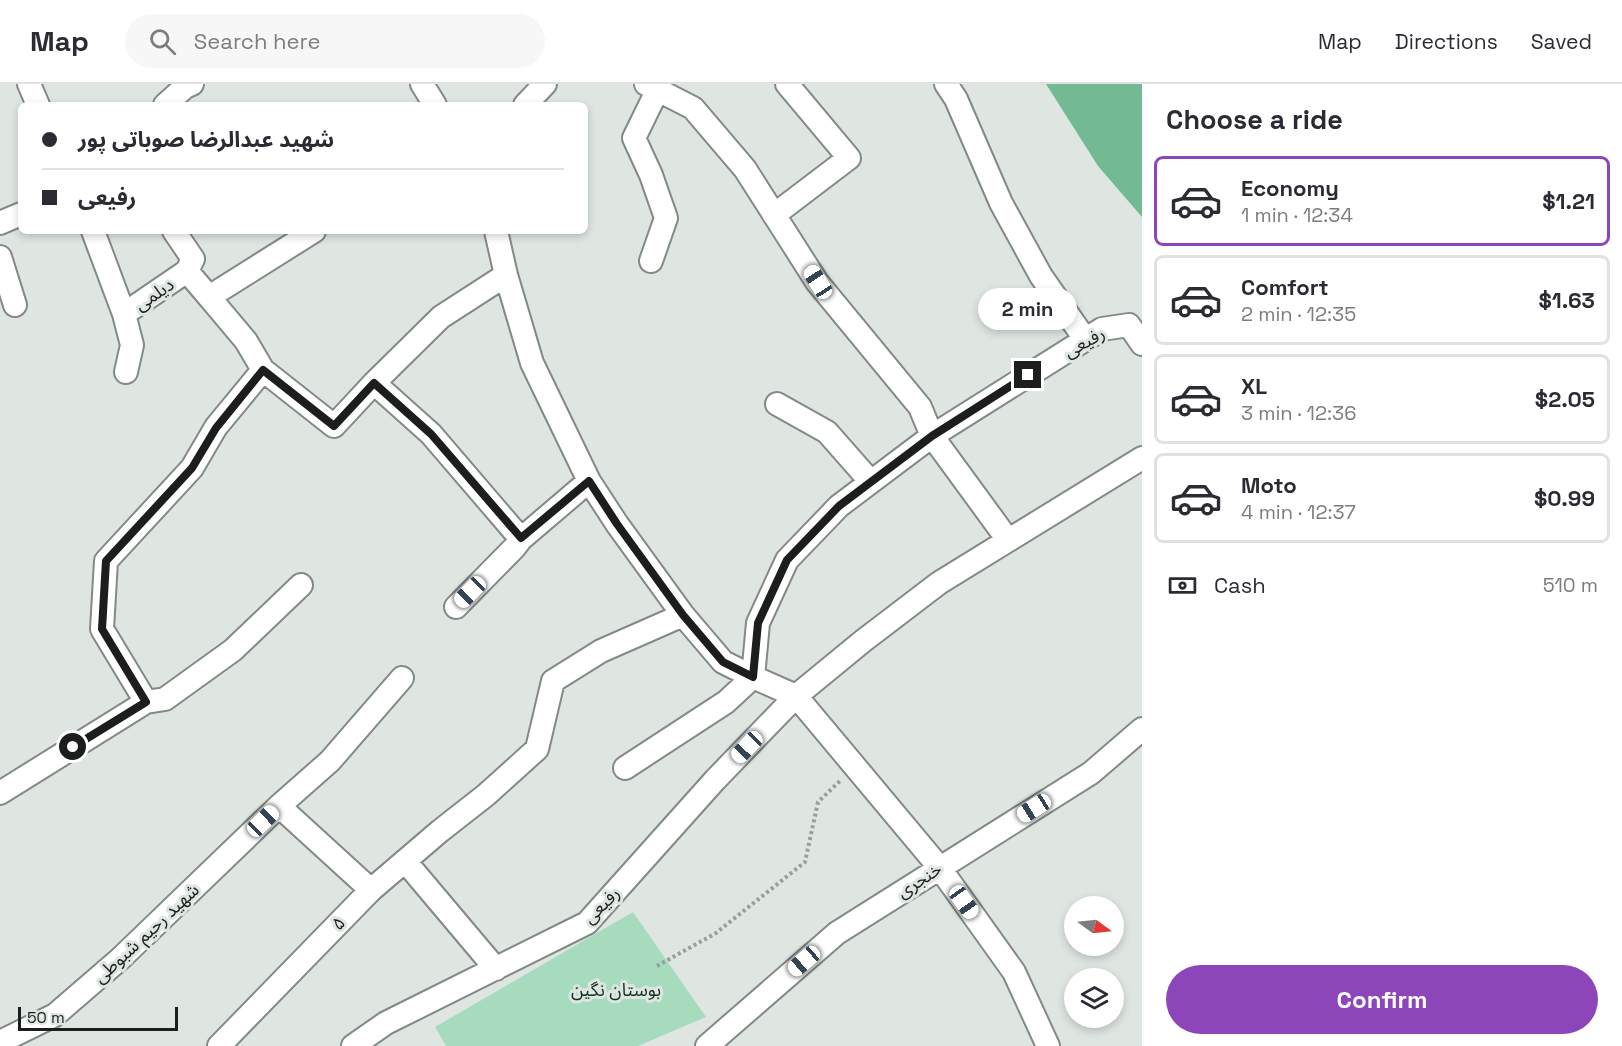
<!DOCTYPE html>
<html lang="en">
<head>
<meta charset="utf-8">
<style>
  :root { --surface:#fff; --page:#f7f7f7; --text:#2b2b33; --muted:#7c7c81; --line:#e1e1e2; --accent:#8c46b9 }
  body { margin:0; font-family:"Space Grotesk","Noto Sans Arabic",sans-serif; background:var(--page); color:var(--text); height:100vh; display:flex; flex-direction:column; font-size:22px; white-space:nowrap }
  * { box-sizing:border-box; margin:0 }
  p { font-size:20px; color:var(--muted) }
  .icon { flex:none; width:33px; height:33px; fill:none; stroke:currentColor; stroke-width:2; stroke-linecap:round; stroke-linejoin:round }
  .map { position:relative; flex:1; overflow:hidden }
  .side { display:flex; flex-direction:column; background:var(--surface); width:480px }
  .side>* { flex:none }
  .guide { position:absolute; left:18px; top:18px; width:570px; height:132px; border-radius:9px; box-shadow:0 3px 9px #0003; display:grid; align-content:center; height:132px; padding:0 24px; background:var(--surface) }
  .needle { width:39px; rotate:105deg }
  .fabs { position:absolute; left:1064px; top:812px; display:grid; gap:12px }
  .fabs a { display:grid; place-items:center; width:60px; height:60px; border-radius:50%; background:var(--surface); box-shadow:0 3px 9px #0003; font-size:30px }
  .scale { position:absolute; left:18px; bottom:15px; width:160px; box-sizing:border-box; padding-left:6px; border:3px solid #1b1e1c; border-top:0; font-size:16px; line-height:21px; white-space:nowrap; color:#1b1e1c; -webkit-text-stroke:4px #dfe6e2; paint-order:stroke }
  .end { position:absolute; width:27px; height:27px; margin:-14px; border:8px solid #1b1e1c; background:#fff; box-shadow:0 0 0 3px #fff }
  .from { border-radius:50% }
  .bubble { position:absolute; height:42px; border-radius:21px; background:var(--surface); box-shadow:0 3px 9px #0003; font-size:20px; font-weight:800; line-height:42px; text-align:center }
  .car { position:absolute; width:18px; height:36px; margin:-18px -9px; border-radius:8px; box-shadow:0 0 4px 2px #0007; background:linear-gradient(#fff 24%,#345 0 40%,#fff 0 76%,#345 0 86%,#fff 0) }
  .guide b { display:flex; align-items:center; gap:21px; height:57px; font-size:22px }
  .guide b+b { border-top:2px solid var(--line) }
  .guide i { width:15px; height:15px; background:var(--text) }
  ul { padding:0; list-style:none }
  li { display:flex; align-items:center; gap:18px; height:90px; margin:0 12px 9px; padding:0 12px; border:3px solid var(--line); border-radius:9px }
  li div { flex:1 }
  li b { display:block; font-size:22px }
  li em { font-style:normal; font-weight:800 }
  li.active { border-color:var(--accent) }
  li>.icon { width:54px; height:54px; stroke-width:1.5 }
  h2 { padding:0 24px; font-size:27px; line-height:72px }
  .pay { display:flex; align-items:center; gap:15px; height:66px; padding:0 24px; font-size:22px }
  .pay p { margin-inline-start:auto }
  .action { display:flex; gap:12px; margin-top:auto; padding:12px 24px }
  .action a { flex:1; height:69px; border-radius:36px; background:var(--accent); color:#fff; font-size:24px; font-weight:800; line-height:69px; text-align:center }
  header { display:flex; align-items:center; gap:36px; box-sizing:border-box; height:84px; padding:0 30px; background:var(--surface); border-bottom:2px solid var(--line) }
  header strong { font-size:28px }
  nav { display:flex; gap:33px; margin-inline-start:auto; font-size:21px }
  .search { width:420px; height:54px; background:var(--page); display:flex; align-items:center; gap:15px; box-sizing:border-box; padding:0 21px; border-radius:33px; color:var(--muted); font-size:22px }
  main { display:flex; flex:1; min-height:0 }
  .map>svg:first-child { display:block }
  .green { fill:#a6dcbd }
  .water { fill:#73ba94 }
  .lines { fill:none; stroke-linecap:round; stroke-linejoin:round }
  .minor-casing { stroke:#838a86; stroke-width:26 }
  .path { stroke:#989e9b; stroke-width:4; stroke-dasharray:3 3; stroke-linecap:butt }
  .minor { stroke:#fff; stroke-width:22 }
  .route { stroke:#1b1e1c; stroke-width:8 }
  .labels { text-anchor:middle; dominant-baseline:central; stroke-width:6; stroke-linejoin:round; paint-order:stroke }
  .street-label { font-size:18px; fill:#1b1e1c; stroke:#dfe6e2 }
  .park-label { font-size:18px; fill:#103121; stroke:#dfe6e2 }
</style>
</head>
<body>
<header>
<strong>Map</strong>
<div class="search"><svg class="icon" aria-label="search" viewBox="0 0 24 24"><circle cx="10" cy="10" r="6"/><path d="M15 15l6 6"/></svg>Search here</div>
<nav><a>Map</a><a>Directions</a><a>Saved</a></nav>
</header>
<main>
<div class="map">
<svg width="1142" height="962" viewBox="0 0 1142 962">
  <rect width="100%" height="100%" fill="#dfe6e2"/>
  <!-- green -->
  <path class="green" d="M633 828 706 933 638 962H446L435 943Z"/>
  <!-- water -->
  <path class="water" d="M1046 0H1142V133L1098 82Z"/>
  <g class="lines">
    <defs>
      <path id="minor" d="M29 0 38 21
        M422 0 435 21
        M646 0 693 24 745 85 817 198 920 323 932 352 1008 456
        M946 0 956 15 1001 119 1041 192 1085 255
        M165 21 185 3 192 0
        M525 21 545 0
        M774 131 849 74 787 0
        M0 139 21 130
        M93 147 124 230 187 187 209 213 314 147
        M174 147 193 175 187 187
        M496 147 506 191 532 279 589 397 617 440 683 531 723 578 753 593 726 618 625 684
        M0 173 15 221
        M651 177 666 134 651 91 634 54 657 7
        M506 191 441 233 374 299 431 350 521 455 589 397
        M209 213 246 257 263 286 334 342 374 299
        M124 230 132 261 126 288
        M777 320 827 348 871 398
        M456 523 514 464 521 455
        M146 618 102 545 106 477 192 384 216 343 263 286
        M0 709 146 618 165 615 233 566 301 501
        M405 777 496 885
        M371 806 440 747 486 711 537 665 553 597 601 567 683 531
        M0 958 55 931 121 874 279 722 330 677 402 594
        M219 962 371 806 279 722
        M353 962 386 939 587 839 715 696 796 612 863 557 939 499 1142 374
        M707 962 837 849 1091 689 1142 645
        M1048 962 1014 888 939 783 796 612 753 593 758 539 787 476 839 422 932 352 1102 245 1129 241 1142 260"/>
    </defs>
    <!-- minor casing -->
    <use href="#minor" class="minor-casing"/>
    <!-- path -->
    <path class="path" d="M657 882 716 849 805 778 818 718 841 696"/>
    <!-- minor -->
    <use href="#minor" class="minor"/>
  </g>
  <g class="lines">
    <!-- route -->
    <path class="route" d="M73 663 146 618 102 545 106 477 192 384 216 344 263 286 334 342 374 299 431 350 521 454 589 397 617 440 683 531 723 578 753 593 758 539 787 476 839 422 932 352 1028 291"/>
  </g>
  <g class="labels">
    <!-- street labels -->
    <g class="street-label">
      <text transform="translate(154 210) rotate(-34)">دیلمی</text>
      <text transform="translate(1084 258) rotate(-29)">رفیعی</text>
      <text transform="translate(919 796) rotate(-33)">خنجری</text>
      <text transform="translate(601 821) rotate(-45)">رفیعی</text>
      <text transform="translate(338 839) rotate(-45)">۵</text>
      <text transform="translate(146 849) rotate(-43)">شهید رحیم شبوطی</text>
    </g>
    <!-- park labels -->
    <g class="park-label">
      <text x="616" y="905">بوستان نگین</text>
    </g>
  </g>
</svg>
<div class="fabs">
<a><svg class="needle" viewBox="-14 -14 28 28"><path d="M0-13l5 13h-10z" fill="#e53935"/><path d="M0 13l5-13h-10z" fill="#7c7c81"/></svg></a>
<a><svg class="icon" aria-label="layers" viewBox="0 0 24 24"><path d="M12 4l9 5-9 5-9-5zM3 14l9 5 9-5"/></svg></a>
</div>
<div class="scale">50 m</div>
<i class="end from" style="left:73px;top:663px"></i>
<i class="end" style="left:1028px;top:291px"></i>
<div class="bubble" style="left:978px;top:204px;width:99px">2 min</div>
<i class="car" style="left:818px;top:198px;rotate:327deg"></i>
<i class="car" style="left:470px;top:508px;rotate:225deg"></i>
<i class="car" style="left:747px;top:663px;rotate:224deg"></i>
<i class="car" style="left:1034px;top:724px;rotate:238deg"></i>
<i class="car" style="left:263px;top:737px;rotate:46deg"></i>
<i class="car" style="left:964px;top:818px;rotate:145deg"></i>
<i class="car" style="left:804px;top:877px;rotate:229deg"></i>
<div class="guide">
<b><i class="from"></i>شهید عبدالرضا صوباتی پور</b>
<b><i></i>رفیعی</b>
</div>
</div>
<section class="side">
<h2>Choose a ride</h2>
<ul>
<li class="active"><svg class="icon" aria-label="car" viewBox="0 0 24 24"><path d="M5 17H2v-5l4-1 3-4h7l3 4 3 1v5h-3M9 17h6M6 11h13"/><circle cx="7" cy="17" r="2"/><circle cx="17" cy="17" r="2"/></svg><div><b>Economy</b><p>1 min · 12:34</p></div><em>$1.21</em></li>
<li><svg class="icon" aria-label="car" viewBox="0 0 24 24"><path d="M5 17H2v-5l4-1 3-4h7l3 4 3 1v5h-3M9 17h6M6 11h13"/><circle cx="7" cy="17" r="2"/><circle cx="17" cy="17" r="2"/></svg><div><b>Comfort</b><p>2 min · 12:35</p></div><em>$1.63</em></li>
<li><svg class="icon" aria-label="car" viewBox="0 0 24 24"><path d="M5 17H2v-5l4-1 3-4h7l3 4 3 1v5h-3M9 17h6M6 11h13"/><circle cx="7" cy="17" r="2"/><circle cx="17" cy="17" r="2"/></svg><div><b>XL</b><p>3 min · 12:36</p></div><em>$2.05</em></li>
<li><svg class="icon" aria-label="car" viewBox="0 0 24 24"><path d="M5 17H2v-5l4-1 3-4h7l3 4 3 1v5h-3M9 17h6M6 11h13"/><circle cx="7" cy="17" r="2"/><circle cx="17" cy="17" r="2"/></svg><div><b>Moto</b><p>4 min · 12:37</p></div><em>$0.99</em></li>
</ul>
<div class="pay"><svg class="icon" aria-label="cash" viewBox="0 0 24 24"><path d="M3 7h18v10H3z"/><circle cx="12" cy="12" r="2"/></svg>Cash<p>510 m</p></div>
<div class="action"><a>Confirm</a></div>
</section>
</main>
</body>
</html>
